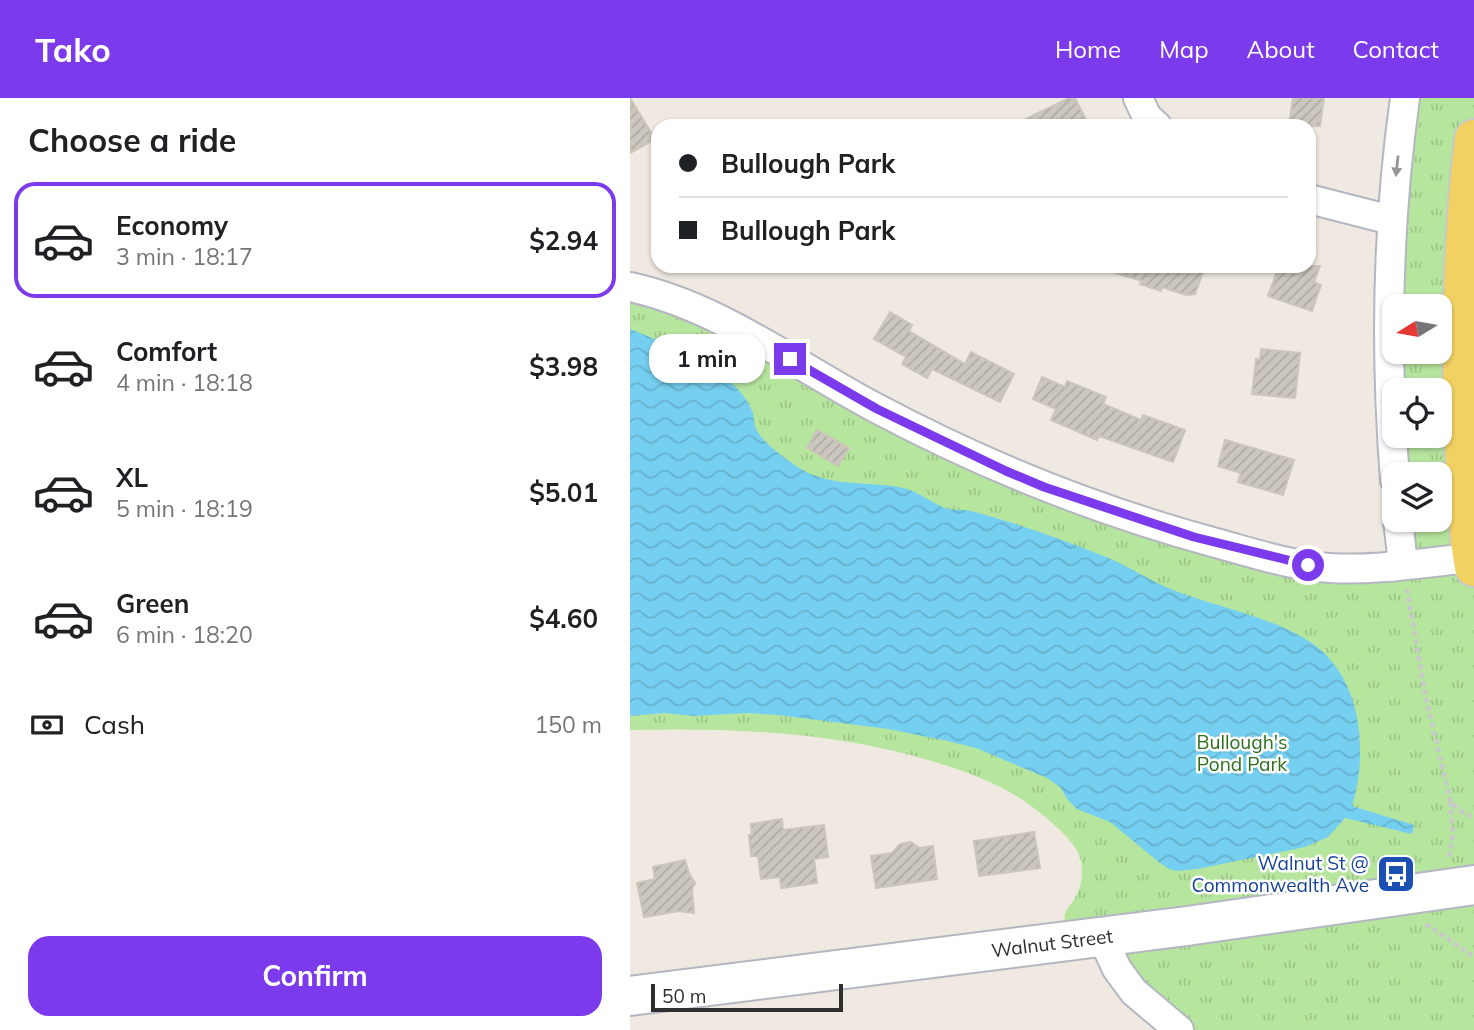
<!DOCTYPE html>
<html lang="en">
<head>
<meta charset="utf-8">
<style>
  :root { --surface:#fff; --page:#f2f2f2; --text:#202124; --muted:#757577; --line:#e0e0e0; --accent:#7c3aed }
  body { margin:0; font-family:Mulish,sans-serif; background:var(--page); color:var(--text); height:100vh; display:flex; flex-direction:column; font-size:26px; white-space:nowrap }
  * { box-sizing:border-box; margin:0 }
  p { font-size:23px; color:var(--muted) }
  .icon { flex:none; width:38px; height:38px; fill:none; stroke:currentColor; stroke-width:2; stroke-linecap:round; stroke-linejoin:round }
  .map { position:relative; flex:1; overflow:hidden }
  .sheet { display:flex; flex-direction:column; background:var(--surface); width:630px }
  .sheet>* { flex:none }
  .top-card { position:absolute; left:21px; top:21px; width:665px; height:154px; border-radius:21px; box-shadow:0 2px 5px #0004; display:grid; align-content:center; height:154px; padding:0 28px; background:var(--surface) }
  .needle { width:46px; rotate:259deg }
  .tools { position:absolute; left:752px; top:196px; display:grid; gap:14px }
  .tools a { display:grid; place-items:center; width:70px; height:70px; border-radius:14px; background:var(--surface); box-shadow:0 2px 5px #0004; font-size:35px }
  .scale { position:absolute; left:21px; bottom:18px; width:192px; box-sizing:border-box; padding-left:7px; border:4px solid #2e2e2e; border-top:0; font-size:19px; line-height:24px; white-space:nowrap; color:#2e2e2e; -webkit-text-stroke:5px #fff; paint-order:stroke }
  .end { position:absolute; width:32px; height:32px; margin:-16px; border:9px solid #7c3aed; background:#fff; box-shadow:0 0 0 4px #fff }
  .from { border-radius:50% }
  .bubble { position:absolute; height:49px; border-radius:21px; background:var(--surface); box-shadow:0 2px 5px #0004; font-size:23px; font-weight:700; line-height:49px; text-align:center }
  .top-card b { display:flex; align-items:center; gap:24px; height:66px; font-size:26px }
  .top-card b+b { border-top:2px solid var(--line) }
  .top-card i { width:18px; height:18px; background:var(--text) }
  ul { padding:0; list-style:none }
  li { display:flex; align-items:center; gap:21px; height:116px; margin:0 14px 10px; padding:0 14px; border:4px solid transparent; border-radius:21px }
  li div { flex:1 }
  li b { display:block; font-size:26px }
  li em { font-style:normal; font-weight:700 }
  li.current { border-color:var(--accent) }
  li>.icon { width:63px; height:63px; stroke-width:1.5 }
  h2 { padding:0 28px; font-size:32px; line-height:84px }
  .pay { display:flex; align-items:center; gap:18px; height:77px; padding:0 28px; font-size:26px }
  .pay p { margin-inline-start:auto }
  .action { display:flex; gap:14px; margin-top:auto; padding:14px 28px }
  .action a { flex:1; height:80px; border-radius:21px; background:var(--accent); color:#fff; font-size:28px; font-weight:700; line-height:80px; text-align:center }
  header { display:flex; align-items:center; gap:42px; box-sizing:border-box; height:98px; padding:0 35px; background:var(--accent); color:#fff }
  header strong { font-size:33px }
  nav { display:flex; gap:38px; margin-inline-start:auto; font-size:24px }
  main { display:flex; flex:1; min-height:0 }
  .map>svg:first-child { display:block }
  .park { fill:url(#park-tufts); fill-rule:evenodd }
  .water { fill:url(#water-waves) }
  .building { fill:url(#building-hatch); stroke:#cbc5ba; stroke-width:2 }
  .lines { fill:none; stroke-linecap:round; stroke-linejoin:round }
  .street-casing { stroke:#b4b7c1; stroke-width:32 }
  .secondary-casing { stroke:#b4b7c1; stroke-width:42 }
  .primary-casing { stroke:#c9c9c9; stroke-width:42 }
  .path { stroke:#c9c9c9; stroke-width:4.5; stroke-dasharray:5 3.5; stroke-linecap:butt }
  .street { stroke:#fff; stroke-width:28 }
  .secondary { stroke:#fff; stroke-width:38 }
  .primary { stroke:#f2d163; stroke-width:38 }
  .oneway { fill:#969696 }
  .route { stroke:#7c3aed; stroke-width:9 }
  .labels { text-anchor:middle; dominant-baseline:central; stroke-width:5; stroke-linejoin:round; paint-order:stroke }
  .park-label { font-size:19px; fill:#2c6e1b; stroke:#fff }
  .transit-label { font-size:19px; fill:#164399; stroke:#fff; text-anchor:end }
  .street-label { font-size:19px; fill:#2e2e2e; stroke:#fff }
</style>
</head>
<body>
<header>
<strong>Tako</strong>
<nav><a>Home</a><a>Map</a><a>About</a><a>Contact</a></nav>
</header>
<main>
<section class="sheet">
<h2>Choose a ride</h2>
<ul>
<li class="current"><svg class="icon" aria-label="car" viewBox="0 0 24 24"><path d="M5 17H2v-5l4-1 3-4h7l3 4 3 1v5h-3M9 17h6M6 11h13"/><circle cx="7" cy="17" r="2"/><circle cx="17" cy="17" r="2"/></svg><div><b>Economy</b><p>3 min · 18:17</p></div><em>$2.94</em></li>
<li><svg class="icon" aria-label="car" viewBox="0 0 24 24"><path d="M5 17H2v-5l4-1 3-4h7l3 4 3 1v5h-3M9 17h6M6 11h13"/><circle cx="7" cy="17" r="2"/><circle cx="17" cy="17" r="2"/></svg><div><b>Comfort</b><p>4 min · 18:18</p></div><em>$3.98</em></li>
<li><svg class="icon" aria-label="car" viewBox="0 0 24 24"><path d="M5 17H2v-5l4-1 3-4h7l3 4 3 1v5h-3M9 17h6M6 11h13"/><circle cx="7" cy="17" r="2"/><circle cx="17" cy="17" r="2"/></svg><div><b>XL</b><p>5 min · 18:19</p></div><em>$5.01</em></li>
<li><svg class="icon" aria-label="car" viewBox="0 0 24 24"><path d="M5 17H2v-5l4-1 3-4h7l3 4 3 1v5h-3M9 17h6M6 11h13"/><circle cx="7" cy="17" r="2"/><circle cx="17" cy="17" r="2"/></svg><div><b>Green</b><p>6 min · 18:20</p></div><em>$4.60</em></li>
</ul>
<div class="pay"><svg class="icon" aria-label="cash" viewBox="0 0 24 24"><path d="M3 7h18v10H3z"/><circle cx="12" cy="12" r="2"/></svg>Cash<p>150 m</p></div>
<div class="action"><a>Confirm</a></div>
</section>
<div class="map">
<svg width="844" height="932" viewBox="0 0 844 932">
  <defs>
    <pattern id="park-tufts" width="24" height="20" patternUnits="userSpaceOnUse" patternTransform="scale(1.75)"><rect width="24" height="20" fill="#b6e59e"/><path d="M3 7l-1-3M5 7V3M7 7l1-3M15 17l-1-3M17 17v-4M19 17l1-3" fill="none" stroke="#9dc588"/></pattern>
    <pattern id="water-waves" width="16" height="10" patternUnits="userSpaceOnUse" patternTransform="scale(1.75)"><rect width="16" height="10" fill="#75cff0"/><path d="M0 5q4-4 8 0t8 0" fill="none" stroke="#66b2ce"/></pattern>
    <pattern id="building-hatch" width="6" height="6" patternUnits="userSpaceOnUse" patternTransform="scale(1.75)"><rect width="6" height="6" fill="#cbc7bf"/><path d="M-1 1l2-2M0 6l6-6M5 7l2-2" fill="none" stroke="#afaba4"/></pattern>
  </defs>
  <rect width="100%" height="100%" fill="#efe9e1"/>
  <!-- park -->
  <path class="park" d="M775 0H844V41L835 123 831 221 836 386 844 469V932H549L504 894 487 871 472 839 436 843C435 835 434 825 435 816 436 811 440 808 443 803 452 790 455 772 449 757 442 741 427 729 414 718 379 688 339 674 295 661 197 633 102 630 0 632V189L45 202 81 217 247 311 375 373 434 397 564 439 649 462 713 471 772 466 768 422H810V376H765V382C755 254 757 127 775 0ZM765 208H810V254H765ZM765 292H810V338H765Z"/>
  <!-- water -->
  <path class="water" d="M0 231C24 240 44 250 66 263 79 271 92 274 102 285 111 294 118 303 123 315 124 320 124 326 126 331 133 346 168 371 183 377 215 389 247 383 277 391 290 395 302 405 315 410 324 413 332 411 341 413 386 425 432 441 476 459 501 469 523 485 548 494 592 511 664 523 697 558 733 595 737 661 722 708L784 727 782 736 715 720 698 739 675 749 567 771 547 773 539 771 530 765 480 724 447 711 438 702 430 689 417 680 346 650 318 643 258 631 148 617 117 615 63 618 35 615 0 618Z"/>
  <!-- building -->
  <path class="building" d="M0 0 25 41 0 55Z
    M439 0H445L459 28H381Z
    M663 0H694L690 28H659Z
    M479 168H575L565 196 556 197 532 189 531 193 510 186 512 183 479 173Z
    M649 168H690L684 184 691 187 682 213 638 198Z
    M260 214 282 227 279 233 335 266 341 254 384 276 370 304 302 271 297 280 272 266 276 259 244 241Z
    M631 251 670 255 665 300 622 296 626 261 630 262Z
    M412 279 435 289 437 283 476 299 473 306 511 322 513 317 555 332 543 364 469 338 467 342 421 322 426 311 403 301Z
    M187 332 219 350 208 368 177 350Z
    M595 342 664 362 653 397 608 384 611 375 588 368Z
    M152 721 153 732 194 727 198 759 184 761 187 785 151 790 150 779 131 781 128 758H121L119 737H122L121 726Z
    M404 734 410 770 349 778 344 743Z
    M281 744 290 750 303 748 307 781 246 790 241 758 262 755 270 746Z
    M55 762 59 775 65 785 62 791 64 815 49 813 14 819 7 785 25 781 23 769Z"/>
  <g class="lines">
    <defs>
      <path id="street" d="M508 0 517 19 527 28
        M679 101 761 122
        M0 189C91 209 166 268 246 310 355 368 468 413 586 445 623 455 661 468 700 470 747 473 796 464 842 460
        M765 382C755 254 757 127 775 0
        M768 422 773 466
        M472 839 487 871 504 894 549 932"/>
      <path id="secondary" d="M0 898 557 828 844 787"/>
      <path id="primary" d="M844 41C832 144 830 243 834 346 836 387 837 429 844 469"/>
    </defs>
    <!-- street casing -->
    <use href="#street" class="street-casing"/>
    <!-- secondary casing -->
    <use href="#secondary" class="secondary-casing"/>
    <!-- primary casing -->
    <use href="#primary" class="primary-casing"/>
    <!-- path -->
    <path class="path" d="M777 491 796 600 820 701 827 711 844 720
      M819 759 823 737 820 702
      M796 826 844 859"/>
    <!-- street -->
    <use href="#street" class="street"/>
    <!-- secondary -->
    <use href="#secondary" class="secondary"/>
    <!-- primary -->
    <use href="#primary" class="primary"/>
  </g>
  <!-- one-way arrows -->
  <defs><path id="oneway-solid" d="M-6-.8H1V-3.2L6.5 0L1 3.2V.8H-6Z" transform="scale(1.75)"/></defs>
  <use class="oneway" href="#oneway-solid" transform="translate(767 68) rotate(96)"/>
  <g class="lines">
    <!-- route -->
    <path class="route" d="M160 261 247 311 376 373 414 389 564 439 678 467"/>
  </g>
  <!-- icons -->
  <defs>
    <symbol id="bus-square" viewBox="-11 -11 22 22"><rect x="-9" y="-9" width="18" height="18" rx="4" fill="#1a4fb4" stroke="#fff"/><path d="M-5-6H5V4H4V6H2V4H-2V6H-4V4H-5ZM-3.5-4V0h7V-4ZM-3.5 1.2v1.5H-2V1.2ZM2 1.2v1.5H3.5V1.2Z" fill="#fff"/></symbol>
  </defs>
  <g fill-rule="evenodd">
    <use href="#bus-square" x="744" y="754" width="44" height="44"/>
  </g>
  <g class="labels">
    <!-- park labels -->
    <g class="park-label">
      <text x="612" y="644">Bullough's<tspan x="612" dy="22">Pond Park</tspan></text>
    </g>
    <!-- transit labels -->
    <g class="transit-label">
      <text x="739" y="765">Walnut St @<tspan x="739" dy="22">Commonwealth Ave</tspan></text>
    </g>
    <!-- street labels -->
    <g class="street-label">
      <text transform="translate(422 845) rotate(-7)">Walnut Street</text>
    </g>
  </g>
</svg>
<div class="tools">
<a><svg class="needle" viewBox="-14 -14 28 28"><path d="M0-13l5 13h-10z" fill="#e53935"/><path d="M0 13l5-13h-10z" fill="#757577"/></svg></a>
<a><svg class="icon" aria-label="locate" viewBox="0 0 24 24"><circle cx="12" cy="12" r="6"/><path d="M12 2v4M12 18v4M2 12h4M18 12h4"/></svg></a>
<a><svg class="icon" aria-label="layers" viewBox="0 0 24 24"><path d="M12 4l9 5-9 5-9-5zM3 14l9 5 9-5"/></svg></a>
</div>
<div class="scale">50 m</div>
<i class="end from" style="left:678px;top:467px"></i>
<i class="end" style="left:160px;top:261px"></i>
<div class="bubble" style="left:19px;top:236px;width:116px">1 min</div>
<div class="top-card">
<b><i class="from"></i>Bullough Park</b>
<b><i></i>Bullough Park</b>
</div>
</div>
</main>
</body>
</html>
